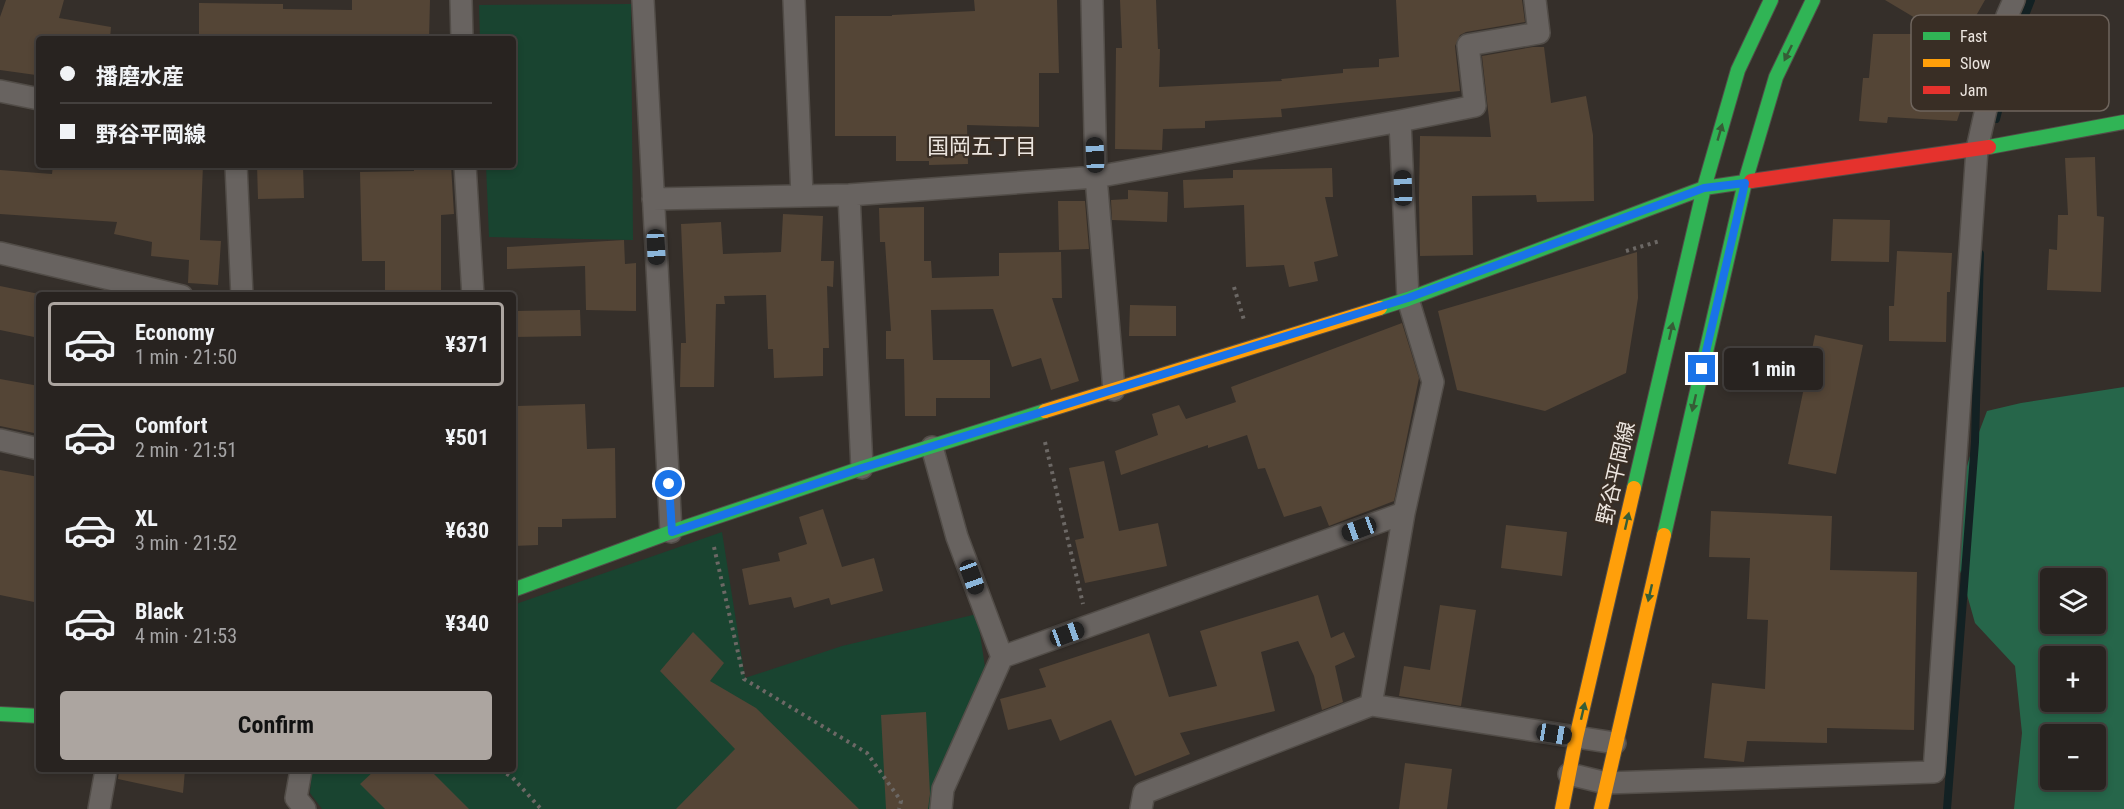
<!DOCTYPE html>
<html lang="en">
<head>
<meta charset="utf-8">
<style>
  :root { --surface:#282320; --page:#302b29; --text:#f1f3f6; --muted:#a5a4a5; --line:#44403e; --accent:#aca5a0 }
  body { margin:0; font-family:"Roboto Condensed","Noto Sans JP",sans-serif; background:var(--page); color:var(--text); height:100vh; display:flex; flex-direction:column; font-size:22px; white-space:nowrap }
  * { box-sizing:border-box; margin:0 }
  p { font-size:20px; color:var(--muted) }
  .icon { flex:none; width:33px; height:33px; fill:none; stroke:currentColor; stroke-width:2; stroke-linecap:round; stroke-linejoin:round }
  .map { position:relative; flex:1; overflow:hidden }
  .details { position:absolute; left:36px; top:292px; width:480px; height:480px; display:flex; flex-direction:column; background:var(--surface); border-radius:6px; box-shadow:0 3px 9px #0003,0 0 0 2px var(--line) }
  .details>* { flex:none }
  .hud { position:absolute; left:36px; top:36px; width:480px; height:132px; border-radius:6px; box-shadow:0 3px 9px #0003,0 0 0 2px var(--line); display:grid; align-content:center; height:132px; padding:0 24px; background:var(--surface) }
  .fabs { position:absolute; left:2040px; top:568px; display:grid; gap:12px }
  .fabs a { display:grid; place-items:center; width:66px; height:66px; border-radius:6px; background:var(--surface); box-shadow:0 3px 9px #0003,0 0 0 2px var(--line); font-size:30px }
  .end { position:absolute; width:27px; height:27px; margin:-14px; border:8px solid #1a73e8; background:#fff; box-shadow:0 0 0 3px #fff }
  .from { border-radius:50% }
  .bubble { position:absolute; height:42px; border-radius:6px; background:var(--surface); box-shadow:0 3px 9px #0003,0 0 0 2px var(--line); font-size:20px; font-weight:700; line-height:42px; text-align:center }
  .car { position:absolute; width:18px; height:36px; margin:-18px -9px; border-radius:8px; box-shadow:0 0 4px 2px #0007; background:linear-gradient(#222 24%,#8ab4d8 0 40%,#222 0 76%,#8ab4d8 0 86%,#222 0) }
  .hud b { display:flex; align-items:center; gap:21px; height:57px; font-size:22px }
  .hud b+b { border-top:2px solid var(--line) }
  .hud i { width:15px; height:15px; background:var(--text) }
  ul { padding:10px 0 0; list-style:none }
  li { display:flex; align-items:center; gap:18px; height:84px; margin:0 12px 9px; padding:0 12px; border:3px solid transparent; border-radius:6px }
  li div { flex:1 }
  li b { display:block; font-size:22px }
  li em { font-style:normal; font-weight:700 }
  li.active { border-color:var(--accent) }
  li>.icon { width:54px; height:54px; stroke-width:1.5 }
  .action { display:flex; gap:12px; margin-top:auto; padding:12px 24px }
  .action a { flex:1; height:69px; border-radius:6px; background:var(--accent); color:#111; font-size:24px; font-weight:700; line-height:69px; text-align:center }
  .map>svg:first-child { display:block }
  .green { fill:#194430 }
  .forest { fill:#26664a; fill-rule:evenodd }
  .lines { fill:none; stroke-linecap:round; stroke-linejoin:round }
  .stream { stroke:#132123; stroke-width:8 }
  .building { fill:#544536 }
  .street-casing { stroke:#524d48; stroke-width:24 }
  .fast-casing { stroke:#524d48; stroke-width:16 }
  .slow-casing { stroke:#524d48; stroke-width:16 }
  .jam-casing { stroke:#524d48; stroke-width:16 }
  .path { stroke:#6c6865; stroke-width:4; stroke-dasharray:3 4.5; stroke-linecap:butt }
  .street { stroke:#686360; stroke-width:21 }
  .fast { stroke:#30b455; stroke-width:14 }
  .slow { stroke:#ff9f0a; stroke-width:14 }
  .jam { stroke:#e5322d; stroke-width:14 }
  .oneway { fill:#365d36 }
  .route { stroke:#1a73e8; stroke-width:8 }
  .labels { text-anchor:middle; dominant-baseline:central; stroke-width:4.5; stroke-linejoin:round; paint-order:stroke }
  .street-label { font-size:21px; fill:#ece5df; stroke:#392e25 }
  .neighbourhood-label { font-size:22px; fill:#ece5df; stroke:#392e25 }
  .key { fill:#392e25; stroke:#6f655d; stroke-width:1.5 }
  .key-label { font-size:16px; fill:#ece5df }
</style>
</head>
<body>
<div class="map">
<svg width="2124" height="809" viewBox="0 0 2124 809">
  <rect width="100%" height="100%" fill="#352f2a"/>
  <!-- green -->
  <path class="green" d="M631 4 633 240 489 237 486 165H513V39H480L479 5Z
    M722 532 745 678 842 646 977 614 985 667 935 783 934 809H322L310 793 312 770H513V605Z"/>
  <!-- forest -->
  <path class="forest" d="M2124 387V809H2014L2022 733 2015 666 1975 623 1960 570 1956 504 1970 456 1987 411 2021 403ZM2050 579H2096V624H2050ZM2050 657H2096V702H2050ZM2050 735H2096V780H2050Z"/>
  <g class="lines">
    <!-- stream -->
    <path class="stream" d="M1996 119 2018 33 2031 0
      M1947 809 1975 442 1980 254"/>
  </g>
  <!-- building -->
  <path class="building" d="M6 0H64L59 18 111 27 110 39H39L36 75 0 70V17Z
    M352 0H430L429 39H199V3L283 4V9L352 10Z
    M974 0H1057L1059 73H1039V127L967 125 968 164 929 165V161H896V136H835V16H892V15L975 11Z
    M1120 0H1156L1158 49H1160L1159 87 1282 81 1281 79 1343 73V69L1379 67V59L1399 57 1396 0H1522L1525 22 1466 32 1460 35 1455 46 1460 91 1281 109 1282 117 1205 121V128L1163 129 1162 150 1115 149 1116 48H1122Z
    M1885 0H1985L1969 28V85L1957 121 1888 117 1887 123 1859 121 1863 78H1869L1873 34H1942Z
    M1533 47H1544L1551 103 1586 96 1593 135 1594 201 1537 202 1536 195 1472 196 1473 255 1420 256 1419 198 1420 136 1491 137 1482 56Z
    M2095 157 2097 216 2104 217 2101 292 2047 290 2049 249 2057 250 2058 215H2068L2065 158Z
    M53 165H203L200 240 221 241 218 285 188 283 189 260 151 256 152 242 114 234 117 222 0 214V170L52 174Z
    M257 165H303L304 198 258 199Z
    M451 165 454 214 441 215V296H385V261H362L360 172 414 171V166Z
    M1332 168 1333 197H1325L1338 256 1314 262 1318 281 1289 287 1284 265 1246 267 1244 205 1184 208 1183 180 1233 178V170Z
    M1128 190 1168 192 1167 222 1112 220 1111 200 1128 199Z
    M1058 201H1085L1089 249 1059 250Z
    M924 207V261H931L932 278 999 276V253L1061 252 1062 298H1052L1079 381 1051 390 1041 358 1012 367 993 309 931 310 933 360H990V398H936V416H905L904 359H886V331H891L885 242H880L879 208Z
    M783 214 823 216 821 261H834L833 287 827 286 829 348H823V376L774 378 773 349H768L766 295 724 296 725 304H716L714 387H680L681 343H686L681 224 721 222 723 254 781 252Z
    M1833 219 1890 220 1889 262 1831 261Z
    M624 240 625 264 636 263V311L586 310 585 266 507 269V247Z
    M1897 251 1952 253 1950 292H1947L1946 342 1889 341V306H1894Z
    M1637 252 1638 298 1626 373 1545 411 1457 390 1438 311Z
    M0 286 39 294V338L0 330Z
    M1130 305 1176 306V336H1129Z
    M580 310 581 336 513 337V311Z
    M1402 323 1419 378 1394 501 1329 526 1321 506 1284 517 1265 468 1258 469 1247 435 1208 448V445L1121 475 1115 451 1158 435 1152 414 1179 405 1186 419 1236 402 1231 387Z
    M1815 335 1863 345 1836 474 1788 464Z
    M0 379 39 386V434L0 426Z
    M585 404 587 449 615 448 616 518 562 519V527H538V545L513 546V462H517V406Z
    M1104 461 1119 531 1158 523 1167 566 1085 583 1075 540 1084 538 1069 468Z
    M0 470 39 477V603L0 595Z
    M823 509 842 567 874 558 883 591 831 605 829 598 794 608 791 597 749 605 742 569 780 561 778 553 807 544 799 517Z
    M1711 511 1832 516 1830 570 1917 572 1914 730 1827 728V743L1747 741 1744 762 1704 758 1712 683 1765 689 1768 620 1747 619 1750 558 1709 557Z
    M1506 525 1567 532 1562 576 1501 568Z
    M1318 595 1331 638 1344 632 1355 657 1335 666 1343 702 1322 710 1314 676 1298 641 1261 652 1275 711 1180 733 1190 754 1135 776 1111 720 1060 741 1051 719 1008 730 1000 699 1046 687 1039 669 1149 633 1169 697 1217 686 1200 631Z
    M1440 605 1476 610 1461 706 1399 696 1404 666 1430 670Z
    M693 632 724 663 710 681 756 708 859 809H676L735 749 660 671Z
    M926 712 930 794 928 809H886L881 715Z
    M1405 763 1452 769 1447 809H1399Z
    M119 770H185L183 793 118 779Z
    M375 770H430L469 809H385L360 784Z"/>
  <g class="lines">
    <defs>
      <path id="street" d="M461 0 462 39
        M643 0 671 532
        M794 0 802 196
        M1092 0 1096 177 1114 390
        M0 91 39 99
        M236 165 242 296
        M465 165 473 296
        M849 195 862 468
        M653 199 849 195 1096 177 1400 121 1475 106 1468 45 1539 33 1535 0
        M0 253 182 296
        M0 440 39 449
        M932 447 957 537 1002 657 943 789 941 809
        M1002 657 1404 513
        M1371 705 1404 513 1433 382 1408 299 1400 121
        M301 770 296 798 305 809
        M1569 774 1606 783 1934 772 1977 149 2007 16 2014 0
        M99 809 106 770
        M1141 809 1144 793 1371 705 1615 743"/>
      <path id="fast" d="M1989 147 2124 122
        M1380 308 1408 299 1704 188 1751 181
        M1634 488 1704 188 1738 70 1771 0
        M1664 535 1745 182 1776 77 1813 0
        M513 590 671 532 862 468 1045 411
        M0 714 39 716"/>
      <path id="slow" d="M1045 411 1380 308
        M1562 809 1576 738 1634 488
        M1601 809 1664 535"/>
      <path id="jam" d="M1751 181 1989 147"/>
    </defs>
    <!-- street casing -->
    <use href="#street" class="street-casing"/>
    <!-- fast casing -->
    <use href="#fast" class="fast-casing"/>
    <!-- slow casing -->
    <use href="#slow" class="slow-casing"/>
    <!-- jam casing -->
    <use href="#jam" class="jam-casing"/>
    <!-- path -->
    <path class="path" d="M1626 251 1660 241
      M1234 287 1244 320
      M1045 442 1083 604
      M714 547 744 679 867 753 901 801 899 809
      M500 770 512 777 541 809"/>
    <!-- street -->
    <use href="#street" class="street"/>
    <!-- fast -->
    <use href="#fast" class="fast"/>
    <!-- slow -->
    <use href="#slow" class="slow"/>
    <!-- jam -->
    <use href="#jam" class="jam"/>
  </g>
  <!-- one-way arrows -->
  <defs><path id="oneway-solid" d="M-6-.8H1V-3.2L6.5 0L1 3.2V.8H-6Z" transform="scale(1.5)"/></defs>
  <g class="oneway">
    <use href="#oneway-solid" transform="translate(1788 53) rotate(116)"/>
    <use href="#oneway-solid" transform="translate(1720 132) rotate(-74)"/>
    <use href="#oneway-solid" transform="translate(1671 331) rotate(-77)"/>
    <use href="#oneway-solid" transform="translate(1694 403) rotate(103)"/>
    <use href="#oneway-solid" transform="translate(1627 521) rotate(-77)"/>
    <use href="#oneway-solid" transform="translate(1650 593) rotate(103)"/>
    <use href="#oneway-solid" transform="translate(1583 711) rotate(-77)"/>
  </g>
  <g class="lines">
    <!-- route -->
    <path class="route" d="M669 484 672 532 862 468 1408 298 1704 188 1745 183 1702 369"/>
  </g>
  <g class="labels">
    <!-- street labels -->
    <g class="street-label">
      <text transform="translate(1616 473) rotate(-77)">野谷平岡線</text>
    </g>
    <!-- neighbourhood labels -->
    <g class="neighbourhood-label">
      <text x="982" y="146">国岡五丁目</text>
    </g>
  </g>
  <!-- legend -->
  <rect x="1911" y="15" width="198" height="96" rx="9" class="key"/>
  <rect x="1923" y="32" width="27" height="8" fill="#30b455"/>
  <rect x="1923" y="59" width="27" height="8" fill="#ff9f0a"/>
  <rect x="1923" y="86" width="27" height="8" fill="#e5322d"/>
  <g class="key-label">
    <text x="1960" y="42">Fast</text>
    <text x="1960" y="69">Slow</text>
    <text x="1960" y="96">Jam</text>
  </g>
</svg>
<div class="fabs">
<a><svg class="icon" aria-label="layers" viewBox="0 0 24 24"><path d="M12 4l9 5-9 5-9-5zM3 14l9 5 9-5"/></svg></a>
<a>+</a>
<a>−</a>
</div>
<i class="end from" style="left:669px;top:484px"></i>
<i class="end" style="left:1702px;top:369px"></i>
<div class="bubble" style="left:1724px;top:348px;width:99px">1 min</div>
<i class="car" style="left:1095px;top:155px;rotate:358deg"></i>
<i class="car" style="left:1403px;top:188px;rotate:358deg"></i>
<i class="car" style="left:656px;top:247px;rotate:177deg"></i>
<i class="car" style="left:1359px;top:529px;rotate:250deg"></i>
<i class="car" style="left:972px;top:577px;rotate:160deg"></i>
<i class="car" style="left:1067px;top:634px;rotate:70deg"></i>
<i class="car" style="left:1554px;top:734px;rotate:99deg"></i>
<div class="hud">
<b><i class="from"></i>播磨水産</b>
<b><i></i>野谷平岡線</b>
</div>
<section class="details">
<ul>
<li class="active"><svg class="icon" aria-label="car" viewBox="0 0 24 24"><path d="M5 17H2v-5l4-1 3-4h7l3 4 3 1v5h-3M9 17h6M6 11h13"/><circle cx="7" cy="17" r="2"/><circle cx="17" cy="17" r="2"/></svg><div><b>Economy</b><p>1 min · 21:50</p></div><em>¥371</em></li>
<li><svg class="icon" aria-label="car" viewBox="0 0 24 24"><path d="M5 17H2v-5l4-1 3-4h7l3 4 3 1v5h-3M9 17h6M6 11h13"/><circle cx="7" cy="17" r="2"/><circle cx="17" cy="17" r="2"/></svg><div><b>Comfort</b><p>2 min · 21:51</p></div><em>¥501</em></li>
<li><svg class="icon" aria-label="car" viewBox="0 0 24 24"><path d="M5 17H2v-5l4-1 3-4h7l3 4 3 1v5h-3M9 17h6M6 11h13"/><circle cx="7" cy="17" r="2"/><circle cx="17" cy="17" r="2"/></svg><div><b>XL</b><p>3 min · 21:52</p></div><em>¥630</em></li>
<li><svg class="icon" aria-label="car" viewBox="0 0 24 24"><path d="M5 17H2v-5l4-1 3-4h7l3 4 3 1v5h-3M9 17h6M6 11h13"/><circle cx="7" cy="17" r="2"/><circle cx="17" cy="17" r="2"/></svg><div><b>Black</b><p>4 min · 21:53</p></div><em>¥340</em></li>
</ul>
<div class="action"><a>Confirm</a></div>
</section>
</div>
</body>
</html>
